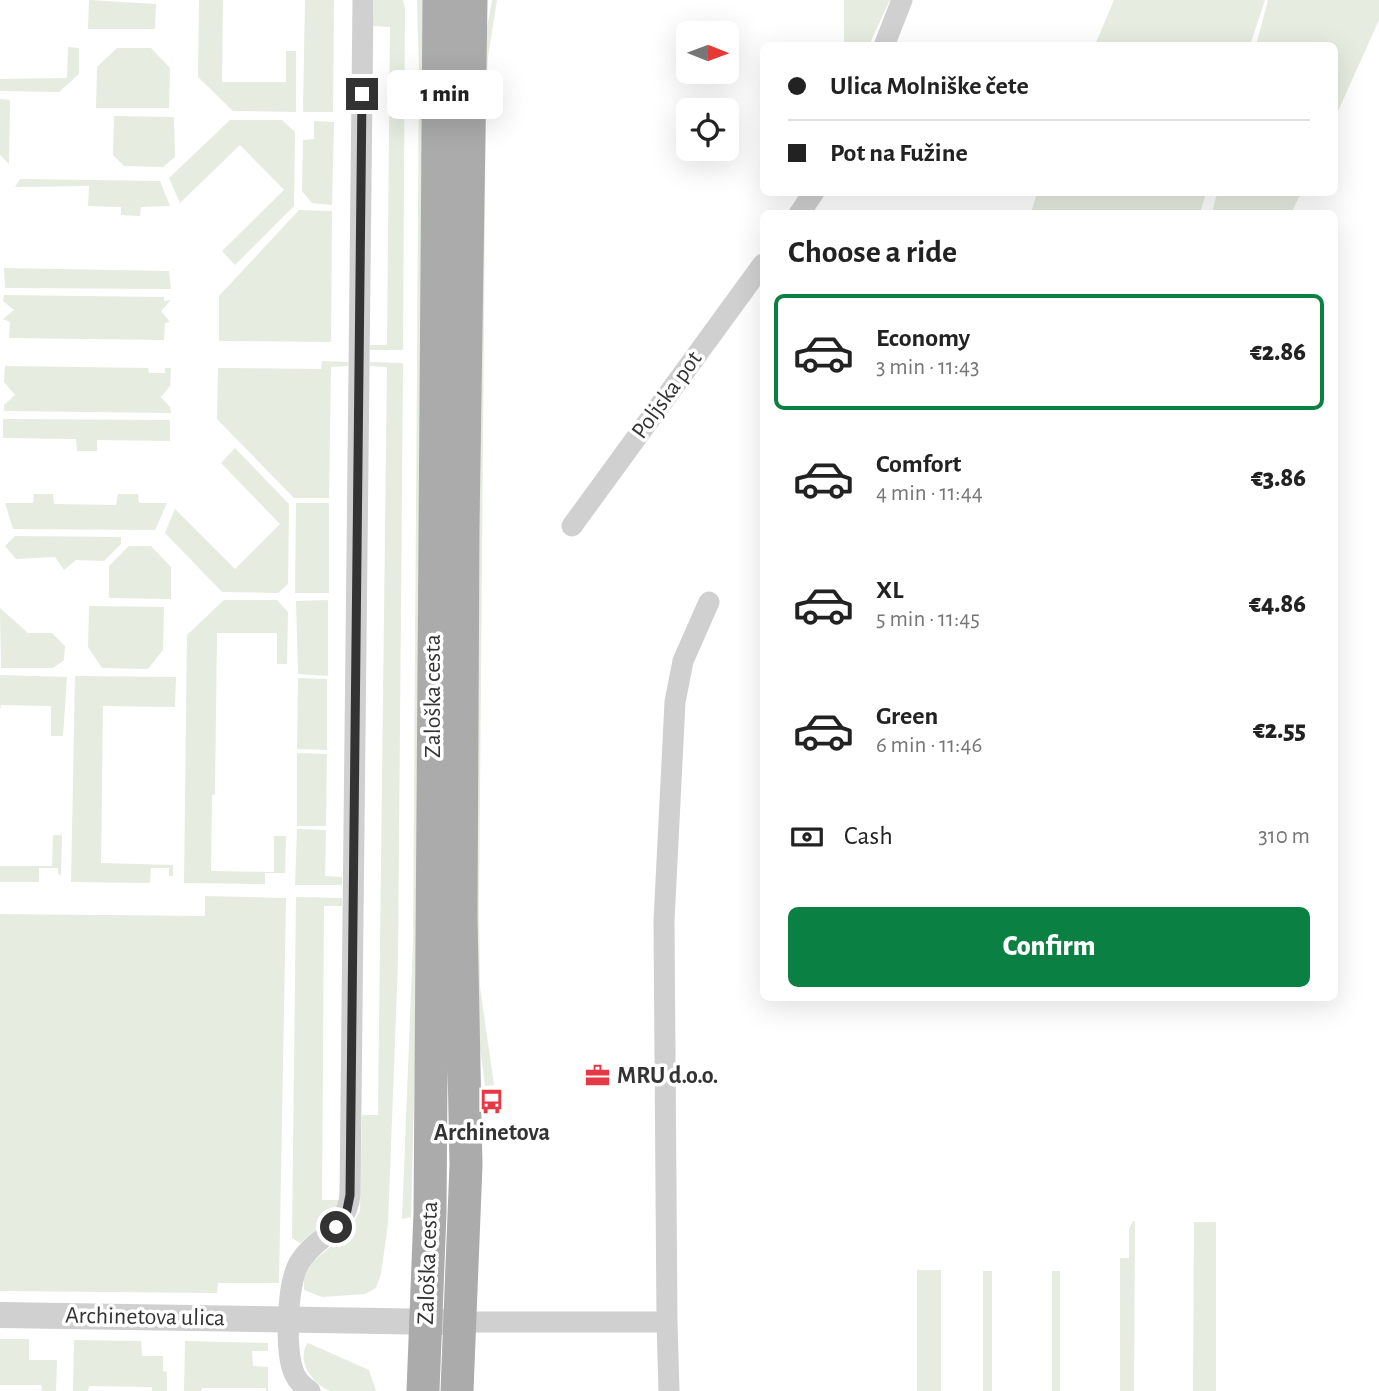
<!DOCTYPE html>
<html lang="en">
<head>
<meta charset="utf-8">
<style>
  :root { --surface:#fff; --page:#f2f2f2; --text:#222; --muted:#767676; --line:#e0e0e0; --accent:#0b8043 }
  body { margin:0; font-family:"Alegreya Sans",sans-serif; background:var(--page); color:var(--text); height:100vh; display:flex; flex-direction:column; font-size:26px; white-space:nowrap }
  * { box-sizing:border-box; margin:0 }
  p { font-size:23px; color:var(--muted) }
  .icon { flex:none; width:38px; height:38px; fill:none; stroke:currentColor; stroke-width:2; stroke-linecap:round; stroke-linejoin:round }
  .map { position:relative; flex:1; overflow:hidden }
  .side { position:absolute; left:760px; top:210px; width:578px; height:791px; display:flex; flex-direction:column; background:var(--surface); border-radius:10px; box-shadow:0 7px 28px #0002 }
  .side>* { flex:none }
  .hud { position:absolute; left:760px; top:42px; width:578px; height:154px; border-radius:10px; box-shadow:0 7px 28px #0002; display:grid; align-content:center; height:154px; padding:0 28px; background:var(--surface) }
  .needle { width:46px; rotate:91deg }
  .controls { position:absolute; left:676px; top:21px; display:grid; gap:14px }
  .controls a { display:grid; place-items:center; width:63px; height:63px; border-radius:10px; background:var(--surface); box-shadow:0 7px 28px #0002; font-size:35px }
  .end { position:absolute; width:32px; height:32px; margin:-16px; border:9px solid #333; background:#fff; box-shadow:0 0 0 4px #fff }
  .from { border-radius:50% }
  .bubble { position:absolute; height:49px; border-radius:10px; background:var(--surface); box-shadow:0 7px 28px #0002; font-size:23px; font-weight:800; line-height:49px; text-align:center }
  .hud b { display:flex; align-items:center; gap:24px; height:66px; font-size:26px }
  .hud b+b { border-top:2px solid var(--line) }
  .hud i { width:18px; height:18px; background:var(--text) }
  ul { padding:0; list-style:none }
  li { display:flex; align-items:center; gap:21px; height:116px; margin:0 14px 10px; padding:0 14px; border:4px solid transparent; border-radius:10px }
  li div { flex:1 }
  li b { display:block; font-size:26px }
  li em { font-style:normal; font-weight:800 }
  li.active { border-color:var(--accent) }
  li>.icon { width:63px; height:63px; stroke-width:1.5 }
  h2 { padding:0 28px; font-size:32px; line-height:84px }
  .pay { display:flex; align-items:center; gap:18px; height:77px; padding:0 28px; font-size:26px }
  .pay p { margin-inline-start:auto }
  .cta { display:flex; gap:14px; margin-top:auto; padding:14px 28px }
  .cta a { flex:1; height:80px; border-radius:10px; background:var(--accent); color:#fff; font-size:28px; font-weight:800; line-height:80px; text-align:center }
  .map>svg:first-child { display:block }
  .green { fill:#e6ecdf }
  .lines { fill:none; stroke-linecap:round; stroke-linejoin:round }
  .minor { stroke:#d0d0d0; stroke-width:21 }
  .tertiary { stroke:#d0d0d0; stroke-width:26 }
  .primary { stroke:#ababab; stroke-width:33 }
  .route { stroke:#333; stroke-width:9 }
  .labels { text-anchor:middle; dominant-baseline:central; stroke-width:7; stroke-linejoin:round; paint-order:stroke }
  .street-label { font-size:24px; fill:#333; stroke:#fff }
  .poi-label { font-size:24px; font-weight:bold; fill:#333; stroke:#fff; text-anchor:start }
</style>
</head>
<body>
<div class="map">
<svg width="1379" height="1391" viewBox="0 0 1379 1391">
  <rect width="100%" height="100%" fill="#fff"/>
  <!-- green -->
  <path class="green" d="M89 0 156 4 155 29H88Z
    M199 0H223L222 82H286V51H296V112L233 111 198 77Z
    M305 0H334L333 112H303Z
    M374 0H403L405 9 403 350H370V345H387L390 27 373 26Z
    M417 0H424L418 943 411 1217 402 1219 413 943 419 72Z
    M492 0H497L488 57 486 91 479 907 480 987 494 1085 485 1086 475 1011 482 56Z
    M844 0H890L869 45H844Z
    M1114 0H1265L1250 45H1095Z
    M1268 0H1379V20L1334 120V46L1256 45Z
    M68 47 79 48V74L59 92 0 91V79L67 78Z
    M117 48H151L170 68 169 108H96L97 67Z
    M0 99 10 100 9 164 0 155Z
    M114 116 174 117 175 157 163 167 124 166 113 155Z
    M230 120H282L295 132 294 206 235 265 222 251 284 190 240 145 180 203 169 178Z
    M314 121 334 122 332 205 312 203 302 191 303 140 314 139Z
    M20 179 160 181 170 206 141 207 140 216 121 215V207L88 206 89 186 15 187Z
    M1037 193V192L1206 193 1200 213H1031Z
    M1217 193V192L1301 193 1291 213H1212Z
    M299 210 332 211 331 342 219 341V296Z
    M4 268 169 271 171 289 5 288Z
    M4 295 164 297V301L171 300 161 311 170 322 165 323 164 340 9 338 10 322 3 319 14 310 3 301Z
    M322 361 348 362V366L331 367 329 498H294L217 419 218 368 321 369Z
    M370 362 403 363 398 962 388 1224 381 1274 376 1288 365 1294 322 1297 304 1290V1274L309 1265 348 1232 360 1211 362 1115H378L387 367 370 366Z
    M5 366 148 368 149 373H165V368H171L170 386 161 397 170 407 171 413 4 411V405L15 395 4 382Z
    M3 419 170 420V441L97 440V451H77L76 439 3 438Z
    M235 448 289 504 288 584 278 593 222 592 165 533 175 509 235 569 280 524 221 463Z
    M34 494H53L54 504 116 505 118 494H138L139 503H167L155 530 13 529 5 503H33Z
    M296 503H329V593H295Z
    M15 536 121 537V544L104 561 76 560 64 570 55 557 16 559 5 546Z
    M129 546H151L171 567V599L109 598V566Z
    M224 600H277L288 612 287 664H277V633H217L215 794 212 795 211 871 274 872V836H286L285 873H265V884L184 883 187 635Z
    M328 600V676L298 674 296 601Z
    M89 606 164 607 163 650 148 669 102 668 88 647Z
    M0 608 28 633H52L65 646 64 660 53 668H1Z
    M0 675 67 677 63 736H51V706L1 705 0 710Z
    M75 676 176 677 175 707 103 706 101 863 173 865V876H169V868H151L150 883 71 882Z
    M298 678 327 679V750L297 749Z
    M297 753 327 754 326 826H297Z
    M297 829 326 830 325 876 342 877V885H295Z
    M53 835H62L61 875 58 874V868H39V882H0V866H52Z
    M205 896 286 898 279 1283H218L217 1293 0 1291V914L205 916Z
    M296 897 342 898V906H324L322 1200H339L333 1215 300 1243 292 1238Z
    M1133 1221H1135L1134 1391H1120V1258H1129V1229Z
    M1194 1222H1216V1391H1193Z
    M917 1270H941V1391H917Z
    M983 1271H992V1391H983Z
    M1052 1271H1060V1391H1052Z
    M0 1339H29V1360H57L56 1391H42L41 1385H0Z
    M74 1340 141 1341 142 1356H163V1371L167 1372V1391H152V1387L89 1386 88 1391H73Z
    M185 1341 268 1343V1351H252L253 1366 268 1367V1391H277H266V1388H202L201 1391H184Z
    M308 1343 369 1370 376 1391C363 1391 343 1391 331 1391 313 1385 295 1360 308 1343Z"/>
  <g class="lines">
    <!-- minor -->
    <path class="minor" d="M884 46 902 0
      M799 214 814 192
      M572 526 763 264
      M461 1322H667L669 1391
      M667 1322 664 921 675 702 683 661 709 602
      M310 1391C304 1387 298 1382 295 1375 284 1354 287 1283 299 1263 316 1235 346 1232 350 1195L363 0"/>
    <!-- tertiary -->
    <path class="tertiary" d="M0 1315 443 1322"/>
    <!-- primary -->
    <path class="primary" d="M423 1391 430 1213 439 0
      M457 1391 466 1165 461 917 463 528 471 0"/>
  </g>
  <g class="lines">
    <!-- route -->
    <path class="route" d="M336 1227 346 1215 350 1195 362 94"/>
  </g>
  <!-- icons -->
  <defs>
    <symbol id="office-bare" viewBox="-9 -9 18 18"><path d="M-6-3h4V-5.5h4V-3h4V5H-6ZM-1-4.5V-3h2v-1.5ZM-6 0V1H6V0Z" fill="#e63946" stroke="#fff" stroke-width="2.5" paint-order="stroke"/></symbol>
    <symbol id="bus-bare" viewBox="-9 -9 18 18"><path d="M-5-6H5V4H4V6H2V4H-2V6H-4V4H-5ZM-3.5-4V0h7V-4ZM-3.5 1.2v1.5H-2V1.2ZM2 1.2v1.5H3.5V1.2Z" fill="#e63946" stroke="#fff" stroke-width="2.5" paint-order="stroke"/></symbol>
  </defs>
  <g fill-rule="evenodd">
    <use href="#office-bare" x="580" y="1058" width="35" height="35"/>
    <use href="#bus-bare" x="474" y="1084" width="35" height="35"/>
  </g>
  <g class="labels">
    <!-- street labels -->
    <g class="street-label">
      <text transform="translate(667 395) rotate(-54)">Poljska pot</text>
      <text transform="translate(433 696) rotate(-90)">Zaloška cesta</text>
      <text transform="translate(428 1263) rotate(-88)">Zaloška cesta</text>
      <text transform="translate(145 1317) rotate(1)">Archinetova ulica</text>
    </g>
    <!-- poi labels -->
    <g class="poi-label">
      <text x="617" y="1076">MRU d.o.o.</text>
      <text x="492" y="1133" text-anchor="middle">Archinetova</text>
    </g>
  </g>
</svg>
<div class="controls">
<a><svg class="needle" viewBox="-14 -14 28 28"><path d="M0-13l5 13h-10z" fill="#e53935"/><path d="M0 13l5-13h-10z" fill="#767676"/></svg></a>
<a><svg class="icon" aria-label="locate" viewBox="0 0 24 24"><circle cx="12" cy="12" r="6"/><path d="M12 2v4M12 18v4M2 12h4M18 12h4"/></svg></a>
</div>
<i class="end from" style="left:336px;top:1227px"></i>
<i class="end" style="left:362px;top:94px"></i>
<div class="bubble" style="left:387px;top:70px;width:116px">1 min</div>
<div class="hud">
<b><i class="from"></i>Ulica Molniške čete</b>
<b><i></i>Pot na Fužine</b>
</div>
<section class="side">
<h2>Choose a ride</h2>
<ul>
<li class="active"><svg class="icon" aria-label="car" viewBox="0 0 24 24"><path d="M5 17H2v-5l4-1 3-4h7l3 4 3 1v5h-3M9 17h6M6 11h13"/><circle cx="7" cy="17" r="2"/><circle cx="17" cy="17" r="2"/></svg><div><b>Economy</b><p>3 min · 11:43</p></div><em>€2.86</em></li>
<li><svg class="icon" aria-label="car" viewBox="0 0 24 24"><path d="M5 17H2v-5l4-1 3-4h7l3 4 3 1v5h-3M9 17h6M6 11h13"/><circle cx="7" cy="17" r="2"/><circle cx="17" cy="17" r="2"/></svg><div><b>Comfort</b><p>4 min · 11:44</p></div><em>€3.86</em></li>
<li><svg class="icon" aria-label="car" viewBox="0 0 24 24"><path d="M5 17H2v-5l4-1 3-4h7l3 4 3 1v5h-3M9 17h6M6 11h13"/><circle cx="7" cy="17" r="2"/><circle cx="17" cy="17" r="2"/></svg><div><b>XL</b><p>5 min · 11:45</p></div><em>€4.86</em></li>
<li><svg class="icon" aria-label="car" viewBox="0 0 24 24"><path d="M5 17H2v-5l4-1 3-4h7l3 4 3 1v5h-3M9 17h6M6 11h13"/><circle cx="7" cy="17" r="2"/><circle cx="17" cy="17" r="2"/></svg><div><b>Green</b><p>6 min · 11:46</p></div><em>€2.55</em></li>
</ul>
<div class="pay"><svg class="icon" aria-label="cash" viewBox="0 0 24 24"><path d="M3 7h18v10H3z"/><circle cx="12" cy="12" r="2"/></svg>Cash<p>310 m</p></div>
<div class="cta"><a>Confirm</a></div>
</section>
</div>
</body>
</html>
